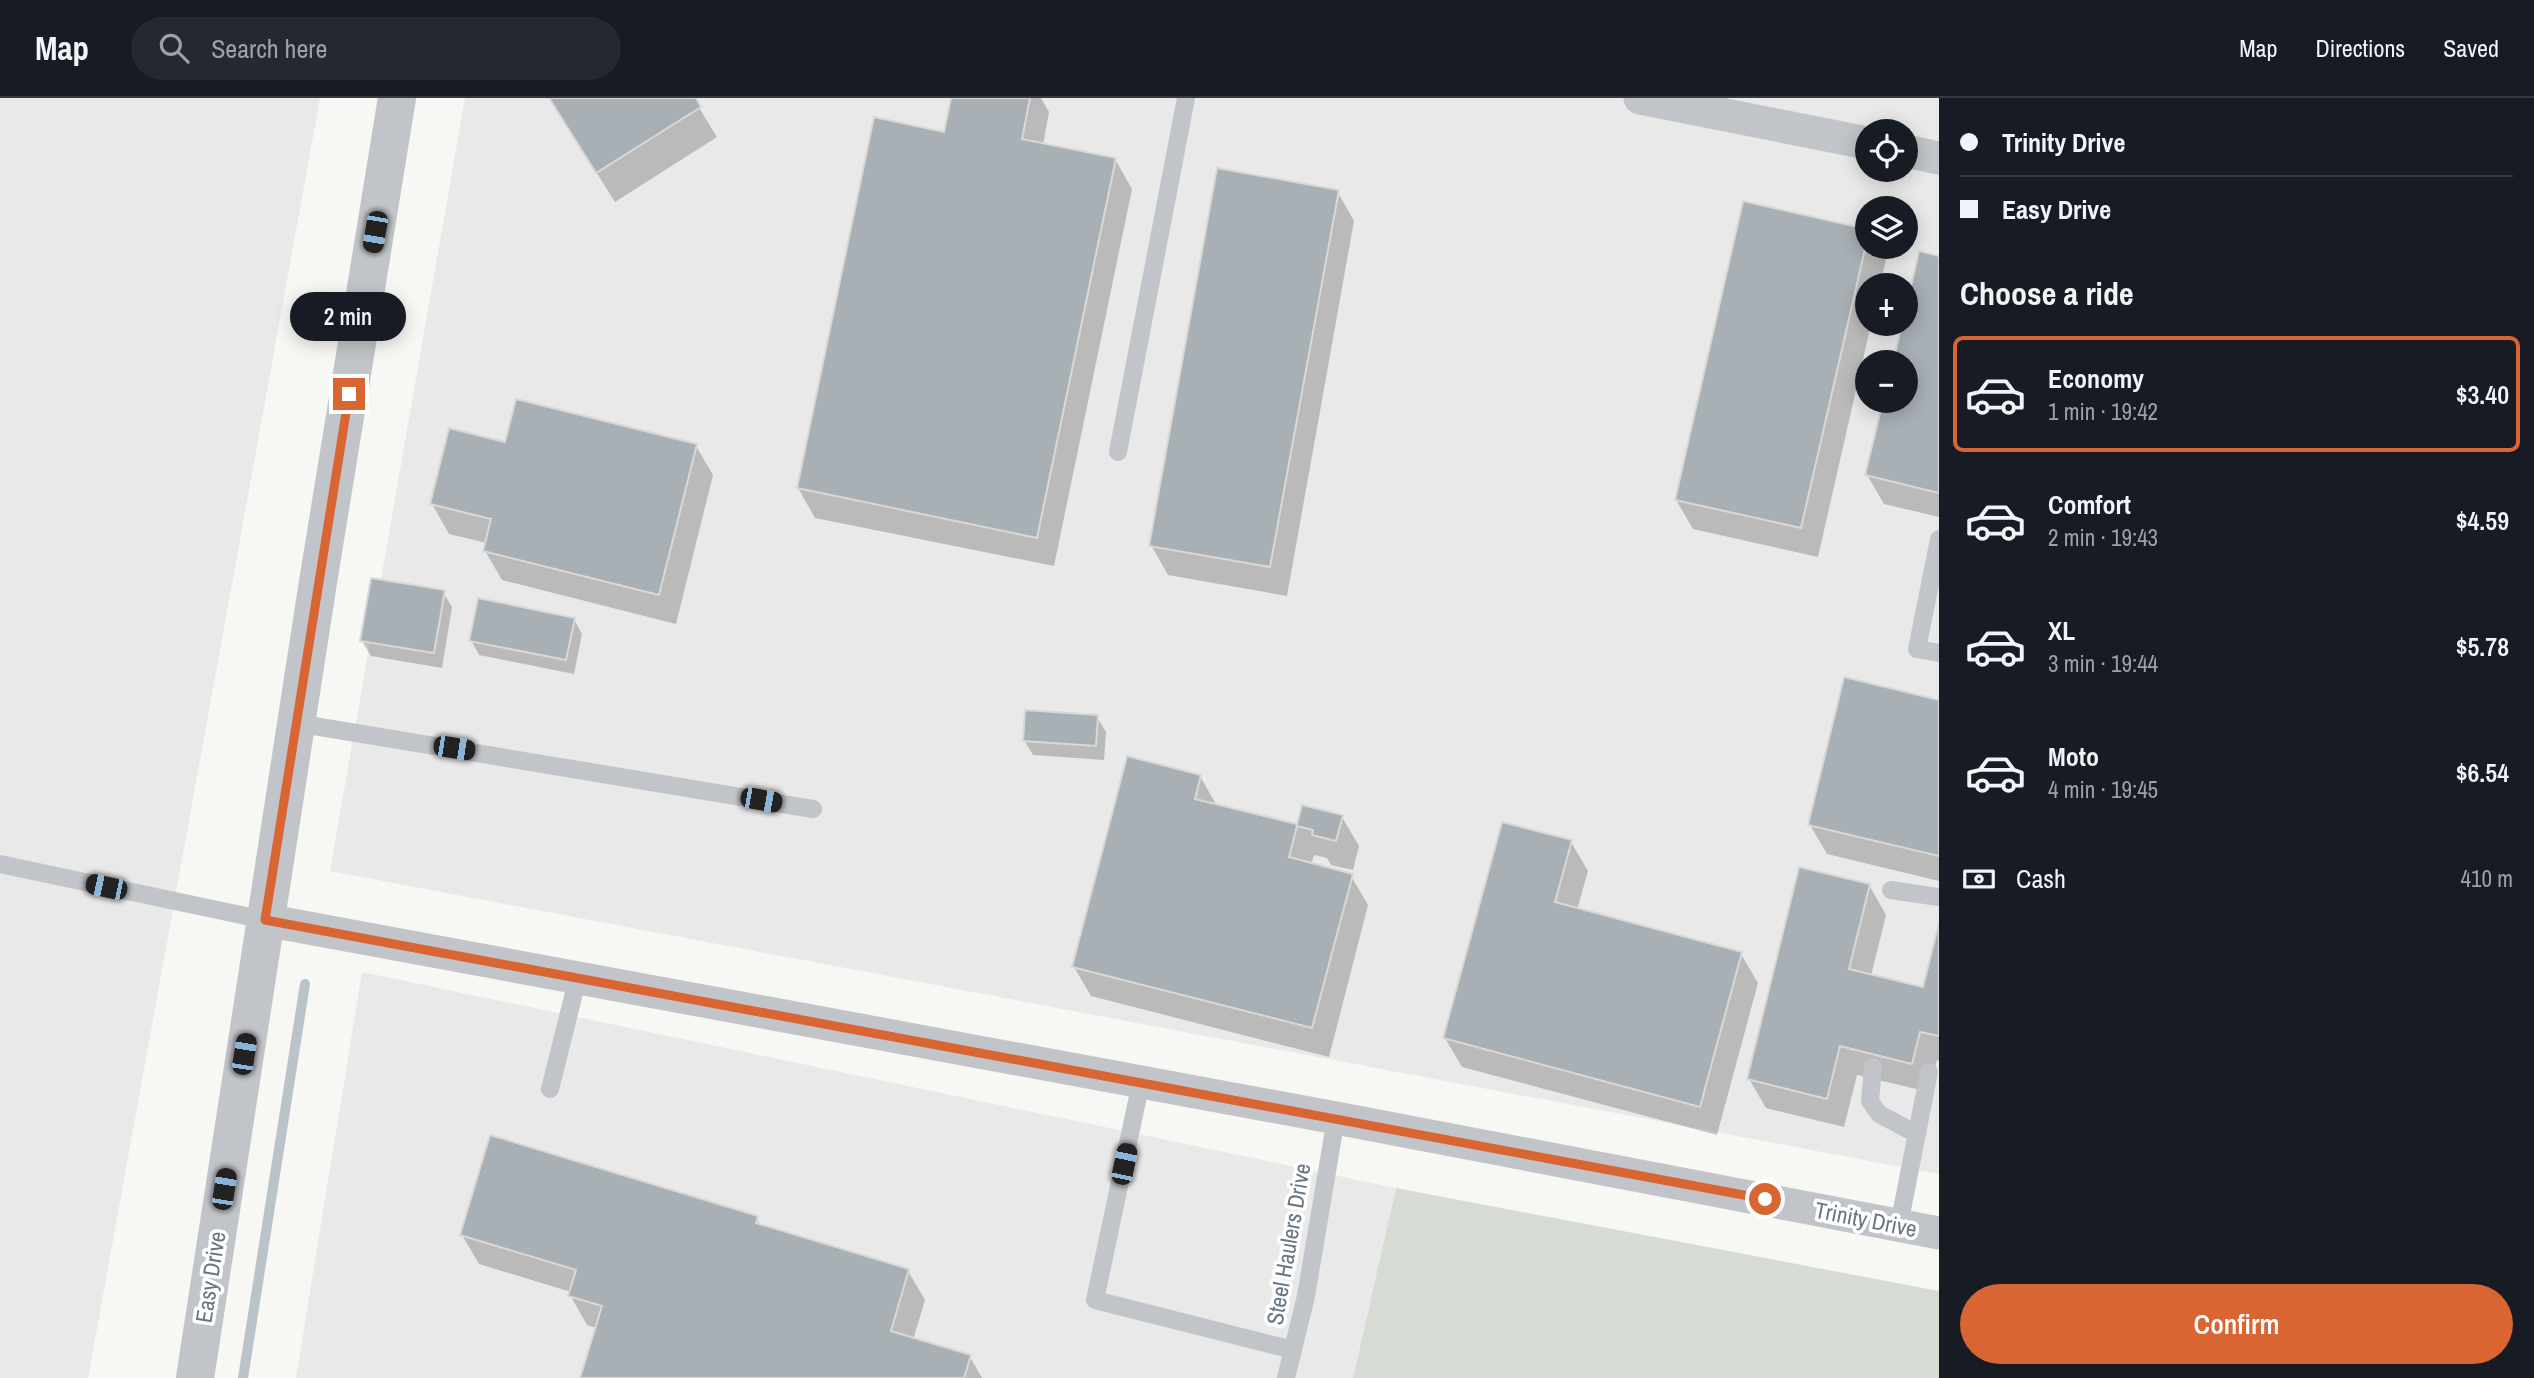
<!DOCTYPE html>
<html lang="en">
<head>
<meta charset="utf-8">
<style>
  :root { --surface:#171b24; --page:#242831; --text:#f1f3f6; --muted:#9ea1a6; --line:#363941; --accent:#d96533 }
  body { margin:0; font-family:"Archivo Narrow",sans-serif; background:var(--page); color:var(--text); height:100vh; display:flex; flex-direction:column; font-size:26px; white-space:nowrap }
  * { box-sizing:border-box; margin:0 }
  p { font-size:23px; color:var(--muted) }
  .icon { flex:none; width:38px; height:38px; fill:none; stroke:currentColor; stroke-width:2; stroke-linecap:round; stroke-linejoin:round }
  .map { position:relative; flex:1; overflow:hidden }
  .drawer { display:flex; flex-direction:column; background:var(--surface); width:595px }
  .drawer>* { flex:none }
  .guide { display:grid; align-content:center; height:154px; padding:0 21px; background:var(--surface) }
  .fabs { position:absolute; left:1855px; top:21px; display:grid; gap:14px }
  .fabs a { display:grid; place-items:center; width:63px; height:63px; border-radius:50%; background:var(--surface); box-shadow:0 4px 18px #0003; font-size:35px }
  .end { position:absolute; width:32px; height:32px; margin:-16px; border:9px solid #d96533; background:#fff; box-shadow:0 0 0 4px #fff }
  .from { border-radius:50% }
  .bubble { position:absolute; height:49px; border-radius:24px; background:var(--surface); box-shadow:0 4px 18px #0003; font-size:23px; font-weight:600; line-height:49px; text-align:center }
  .car { position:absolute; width:21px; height:42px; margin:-21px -10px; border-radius:9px; box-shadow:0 0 5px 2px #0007; background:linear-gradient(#222 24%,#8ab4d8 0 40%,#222 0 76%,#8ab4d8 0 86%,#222 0) }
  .guide b { display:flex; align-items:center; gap:24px; height:66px; font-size:26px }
  .guide b+b { border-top:2px solid var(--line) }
  .guide i { width:18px; height:18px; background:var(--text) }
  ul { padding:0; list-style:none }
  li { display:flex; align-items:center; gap:21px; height:116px; margin:0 14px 10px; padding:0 7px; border:4px solid transparent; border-radius:10px }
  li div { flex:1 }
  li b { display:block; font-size:26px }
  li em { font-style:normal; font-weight:600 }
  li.active { border-color:var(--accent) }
  li>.icon { width:63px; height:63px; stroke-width:1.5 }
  h2 { padding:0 21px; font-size:32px; line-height:84px }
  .pay { display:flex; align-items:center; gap:18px; height:77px; padding:0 21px; font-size:26px }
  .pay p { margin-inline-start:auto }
  .button { display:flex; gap:14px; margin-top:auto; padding:14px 21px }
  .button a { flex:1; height:80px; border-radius:42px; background:var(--accent); color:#fff; font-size:28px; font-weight:600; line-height:80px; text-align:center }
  header { display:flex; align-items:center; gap:42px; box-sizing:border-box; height:98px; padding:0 35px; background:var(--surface); border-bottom:2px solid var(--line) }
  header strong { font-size:33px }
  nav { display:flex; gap:38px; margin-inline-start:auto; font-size:24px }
  .search { width:490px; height:63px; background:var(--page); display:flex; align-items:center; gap:18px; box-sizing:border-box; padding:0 24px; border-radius:38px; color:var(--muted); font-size:26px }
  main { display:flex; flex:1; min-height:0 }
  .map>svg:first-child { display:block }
  .built { fill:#e8e9e8; fill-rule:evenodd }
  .green { fill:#d6dcd4 }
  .shadow { fill:#0003 }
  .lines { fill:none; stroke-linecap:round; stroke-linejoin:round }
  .stream { stroke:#bac3c8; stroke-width:10 }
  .building { fill:#a8afb5; stroke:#d8d9d7; stroke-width:2 }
  .service { stroke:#c1c4c8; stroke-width:18 }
  .minor { stroke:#c1c4c8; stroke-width:33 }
  .tertiary { stroke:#c1c4c8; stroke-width:38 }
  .route { stroke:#d96533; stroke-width:9 }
  .labels { text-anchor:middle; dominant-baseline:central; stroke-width:7; stroke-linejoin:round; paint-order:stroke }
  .street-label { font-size:23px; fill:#687583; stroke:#fff }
</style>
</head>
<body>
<header>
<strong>Map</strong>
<div class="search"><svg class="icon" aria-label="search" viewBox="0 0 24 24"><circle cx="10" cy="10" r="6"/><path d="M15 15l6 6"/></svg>Search here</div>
<nav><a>Map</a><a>Directions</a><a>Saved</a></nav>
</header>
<main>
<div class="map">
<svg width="1939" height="1280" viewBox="0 0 1939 1280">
  <rect width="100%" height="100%" fill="#f7f7f4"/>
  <!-- built -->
  <path class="built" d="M0 0H320L88 1280H0Z
    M465 0H1939V1076L330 773ZM1867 33H1906V72H1867ZM1867 110H1906V149H1867ZM1867 187H1906V226H1867ZM1867 264H1906V303H1867Z
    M362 874 1396 1090 1353 1280H296Z"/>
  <!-- green -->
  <path class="green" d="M1396 1090 1939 1193V1280H1353Z"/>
  <!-- shadow -->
  <path class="shadow" d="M550 0H693L717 39 615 104Z
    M953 0H1041L1049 14 1043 47 1115 61 1132 91 1054 468 815 420 798 390 946 36Z
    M1337 93 1354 123 1287 498 1168 477 1151 447Z
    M1744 105 1867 132V149H1878L1886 162 1880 187H1867V226H1871L1818 459 1693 431 1676 402Z
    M1921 155 1939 160V419L1884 406 1867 377 1885 303H1906V264H1894L1904 226H1906Z
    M506 347 696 348 713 377 676 526 502 482 485 453 487 445 449 436 432 406Z
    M443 494 452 509 442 570 371 558 362 543Z
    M574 521 582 536 574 576 479 557 471 542Z
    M1939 604V783L1827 756 1810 727Z
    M1097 619 1106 634 1104 662 1033 657 1024 642Z
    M1200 678 1217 708 1298 729 1303 709 1342 719 1359 748 1353 772 1331 767 1327 760 1314 757 1311 767 1351 778 1368 807 1329 959 1091 898 1074 869Z
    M1571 744 1588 773 1577 812 1741 856 1758 885 1717 1037 1462 969 1445 940Z
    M1869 787 1886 817 1871 878 1924 891 1939 832V963L1937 962 1929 994 1857 977 1844 1029 1766 1010 1749 981Z
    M756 1120 761 1128 908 1173 925 1202 913 1242 970 1259 982 1280H582L597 1230 587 1227 570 1197 571 1194 479 1166 462 1137Z"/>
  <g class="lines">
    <!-- stream -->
    <path class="stream" d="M243 1280 305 886"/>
  </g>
  <!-- building -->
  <path class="building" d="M549 0H696L701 9 596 75Z
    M951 0H1030L1022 41 1116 60 1037 440 797 390 874 19 944 34Z
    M1217 70 1339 92 1270 469 1149 448Z
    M1743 103 1867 131V142L1801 430 1675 402Z
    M1919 153 1939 158V395L1865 377 1883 303H1906V264H1893L1902 226H1906V210Z
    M516 301 697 346 659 497 483 453 491 421 430 406 449 330 505 344Z
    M371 480 445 492 434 555 360 543Z
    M478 500 575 520 566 562 469 543Z
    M1844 579 1939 602V758L1808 727Z
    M1025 612 1098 617 1096 648 1023 643Z
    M1127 658 1201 677 1195 701 1297 726 1302 707 1343 717 1336 743 1312 737 1313 732 1297 728 1289 759 1353 776 1312 930 1072 869Z
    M1502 724 1572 742 1555 804 1742 854 1700 1009 1443 940Z
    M1799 769 1870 786 1849 871 1923 889 1939 825V938L1920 934 1912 966 1840 948 1827 1001 1747 981Z
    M490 1037 758 1118 756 1125 909 1171 891 1233 971 1257 964 1280H580L602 1208 568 1198 576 1172 460 1137Z"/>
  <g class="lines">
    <!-- service -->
    <path class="service" d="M1118 354 1186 0
      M1939 441 1917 551 1939 555
      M296 625 813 711
      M0 766 265 822
      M1891 792 1939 799
      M1873 969 1870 1003 1879 1016 1917 1036
      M1141 984 1095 1202 1293 1252
      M550 991 578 879
      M1899 1127 1929 974
      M1286 1280 1306 1198 1336 1020"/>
    <!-- minor -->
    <path class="minor" d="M1640 0 1867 45
      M1906 53 1939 60
      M265 822 1336 1020 1939 1135"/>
    <!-- tertiary -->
    <path class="tertiary" d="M195 1280 318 484 397 0"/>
  </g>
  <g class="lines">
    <!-- route -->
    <path class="route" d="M349 296 265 822 1765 1101"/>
  </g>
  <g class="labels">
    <!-- street labels -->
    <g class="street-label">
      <text transform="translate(1866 1121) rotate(11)">Trinity Drive</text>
      <text transform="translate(1288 1146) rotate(-80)">Steel Haulers Drive</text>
      <text transform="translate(210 1179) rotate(-81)">Easy Drive</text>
    </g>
  </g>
</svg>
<div class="fabs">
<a><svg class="icon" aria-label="locate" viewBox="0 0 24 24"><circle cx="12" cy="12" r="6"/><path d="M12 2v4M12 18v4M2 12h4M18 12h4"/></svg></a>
<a><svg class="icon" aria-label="layers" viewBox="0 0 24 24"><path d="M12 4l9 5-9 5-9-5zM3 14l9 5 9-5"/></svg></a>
<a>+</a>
<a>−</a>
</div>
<i class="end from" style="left:1765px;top:1101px"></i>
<i class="end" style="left:349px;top:296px"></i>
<div class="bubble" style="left:290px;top:194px;width:116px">2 min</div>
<i class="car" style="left:375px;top:134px;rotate:190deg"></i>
<i class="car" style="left:454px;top:650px;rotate:99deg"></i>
<i class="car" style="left:761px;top:702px;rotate:100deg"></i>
<i class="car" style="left:106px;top:789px;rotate:282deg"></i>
<i class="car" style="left:244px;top:956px;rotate:9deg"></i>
<i class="car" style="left:1124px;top:1066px;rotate:12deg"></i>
<i class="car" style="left:224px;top:1091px;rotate:9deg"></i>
</div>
<section class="drawer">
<div class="guide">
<b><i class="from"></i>Trinity Drive</b>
<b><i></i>Easy Drive</b>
</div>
<h2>Choose a ride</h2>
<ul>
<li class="active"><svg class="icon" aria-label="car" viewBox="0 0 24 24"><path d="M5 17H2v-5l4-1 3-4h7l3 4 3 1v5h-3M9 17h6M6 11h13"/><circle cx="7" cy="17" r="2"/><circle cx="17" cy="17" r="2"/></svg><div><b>Economy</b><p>1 min · 19:42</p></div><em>$3.40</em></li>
<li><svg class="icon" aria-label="car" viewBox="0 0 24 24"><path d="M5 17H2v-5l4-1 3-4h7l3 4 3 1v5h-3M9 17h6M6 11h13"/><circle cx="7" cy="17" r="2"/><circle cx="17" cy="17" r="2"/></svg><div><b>Comfort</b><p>2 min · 19:43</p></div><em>$4.59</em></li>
<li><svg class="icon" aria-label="car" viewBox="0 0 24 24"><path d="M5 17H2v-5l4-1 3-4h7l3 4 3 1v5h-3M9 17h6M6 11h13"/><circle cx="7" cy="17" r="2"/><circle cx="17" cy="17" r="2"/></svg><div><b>XL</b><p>3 min · 19:44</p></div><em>$5.78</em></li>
<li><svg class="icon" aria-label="car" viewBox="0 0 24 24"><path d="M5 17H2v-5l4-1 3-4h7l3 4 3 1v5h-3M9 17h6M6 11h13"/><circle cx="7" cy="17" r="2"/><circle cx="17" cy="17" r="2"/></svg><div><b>Moto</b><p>4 min · 19:45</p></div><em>$6.54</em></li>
</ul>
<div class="pay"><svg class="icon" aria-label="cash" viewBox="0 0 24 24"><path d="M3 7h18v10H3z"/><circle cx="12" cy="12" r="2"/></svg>Cash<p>410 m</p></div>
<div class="button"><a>Confirm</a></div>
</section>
</main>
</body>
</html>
